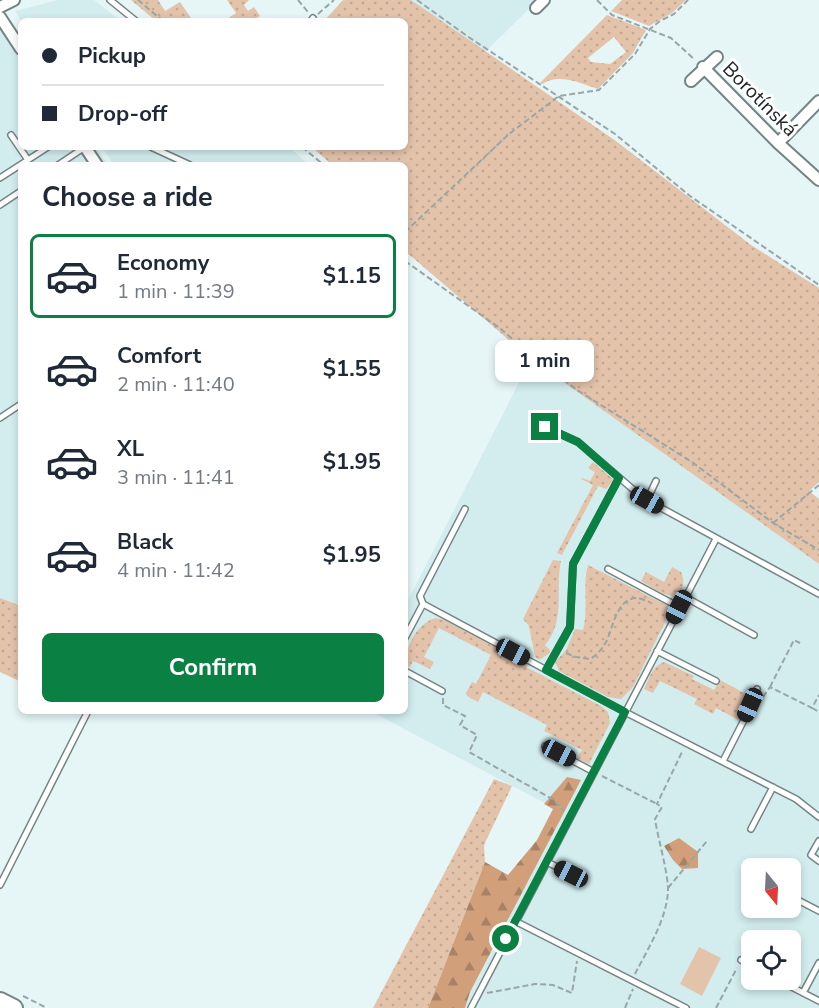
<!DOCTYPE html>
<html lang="en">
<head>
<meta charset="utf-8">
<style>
  :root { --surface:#fff; --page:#f6f6f7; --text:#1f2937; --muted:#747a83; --line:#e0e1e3; --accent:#0b8043 }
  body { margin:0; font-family:"Nunito Sans",sans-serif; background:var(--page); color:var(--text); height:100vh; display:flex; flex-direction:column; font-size:22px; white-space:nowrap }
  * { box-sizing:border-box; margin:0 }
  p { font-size:20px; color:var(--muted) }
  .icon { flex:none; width:33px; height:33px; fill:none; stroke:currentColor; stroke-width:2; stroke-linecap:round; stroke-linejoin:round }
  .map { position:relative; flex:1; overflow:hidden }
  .side { position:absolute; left:18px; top:162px; width:390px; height:552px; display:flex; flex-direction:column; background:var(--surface); border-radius:9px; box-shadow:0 3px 9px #0003 }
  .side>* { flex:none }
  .guide { position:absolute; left:18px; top:18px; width:390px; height:132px; border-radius:9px; box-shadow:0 3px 9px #0003; display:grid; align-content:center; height:132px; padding:0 24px; background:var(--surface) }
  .needle { width:39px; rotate:162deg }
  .fabs { position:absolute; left:741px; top:858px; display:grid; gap:12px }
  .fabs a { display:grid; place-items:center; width:60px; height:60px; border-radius:9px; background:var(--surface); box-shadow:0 3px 9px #0003; font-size:30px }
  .end { position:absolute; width:27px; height:27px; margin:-14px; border:8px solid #0b8043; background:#fff; box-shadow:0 0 0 3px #fff }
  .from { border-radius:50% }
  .bubble { position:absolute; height:42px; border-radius:9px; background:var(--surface); box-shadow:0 3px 9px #0003; font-size:20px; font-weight:700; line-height:42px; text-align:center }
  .car { position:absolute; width:18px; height:36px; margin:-18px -9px; border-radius:8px; box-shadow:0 0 4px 2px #0007; background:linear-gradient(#222 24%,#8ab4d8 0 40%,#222 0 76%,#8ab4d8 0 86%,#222 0) }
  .guide b { display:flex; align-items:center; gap:21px; height:57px; font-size:22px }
  .guide b+b { border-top:2px solid var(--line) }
  .guide i { width:15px; height:15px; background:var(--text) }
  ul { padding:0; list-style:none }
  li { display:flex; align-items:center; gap:18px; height:84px; margin:0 12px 9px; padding:0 12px; border:3px solid transparent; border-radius:9px }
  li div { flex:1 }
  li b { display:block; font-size:22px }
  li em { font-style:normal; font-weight:700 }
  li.active { border-color:var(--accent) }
  li>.icon { width:54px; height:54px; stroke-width:1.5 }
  h2 { padding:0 24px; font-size:27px; line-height:72px }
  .action { display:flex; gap:12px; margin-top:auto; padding:12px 24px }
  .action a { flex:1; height:69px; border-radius:9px; background:var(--accent); color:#fff; font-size:24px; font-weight:700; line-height:69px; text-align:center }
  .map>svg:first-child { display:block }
  .built { fill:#d3edef; fill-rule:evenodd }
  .green { fill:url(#green-dots); fill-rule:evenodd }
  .forest { fill:url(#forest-firs) }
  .pitch { fill:#e4c3ab }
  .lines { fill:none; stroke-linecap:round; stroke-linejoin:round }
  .service-casing { stroke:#748384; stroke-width:8 }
  .minor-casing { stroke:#748384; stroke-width:14 }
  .secondary-casing { stroke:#748384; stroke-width:20 }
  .path { stroke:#99a6a7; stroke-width:2; stroke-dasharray:6 3; stroke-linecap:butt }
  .service { stroke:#fff; stroke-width:5 }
  .minor { stroke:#fff; stroke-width:10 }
  .secondary { stroke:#fff; stroke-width:16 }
  .route { stroke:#0b8043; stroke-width:8 }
  .labels { text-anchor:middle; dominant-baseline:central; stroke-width:6; stroke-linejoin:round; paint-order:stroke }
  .street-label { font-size:20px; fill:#202627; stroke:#fff }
</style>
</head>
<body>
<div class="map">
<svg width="819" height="1008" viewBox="0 0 819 1008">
  <defs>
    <pattern id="green-dots" width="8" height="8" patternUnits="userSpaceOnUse" patternTransform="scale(1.5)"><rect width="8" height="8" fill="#e4c3ab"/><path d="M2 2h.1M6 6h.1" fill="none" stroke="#c3a793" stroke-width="1.8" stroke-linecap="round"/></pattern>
    <pattern id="forest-firs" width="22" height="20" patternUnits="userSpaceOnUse" patternTransform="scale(1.5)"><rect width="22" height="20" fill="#d1a07b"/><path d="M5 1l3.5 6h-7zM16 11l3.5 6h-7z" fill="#a98265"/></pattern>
  </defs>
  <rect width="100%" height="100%" fill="#e6f6f7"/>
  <!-- built -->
  <path class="built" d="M58 0H94L121 21H21L15 11Z
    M411 0H538L485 52Z
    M0 8 21 39V147H96L108 165H21V609L0 601Z
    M102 147H289L309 165H114Z
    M531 359 819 564V1008H453L558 810 370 711H405V606ZM752 868H790V908H752ZM752 940H790V980H752Z"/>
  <!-- green -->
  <path class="green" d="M131 0H158L165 11 180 2 193 21H156Z
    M227 0H249L244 5 248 11 254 7 260 16 252 21H224L236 13Z
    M343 0H411L616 141 751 245 819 288V482L809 491 819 499V564L531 359 405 251V165H332L312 147H405V21H324Z
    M622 0H686L672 13 649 26 611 11Z
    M607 15 646 30 633 53 598 89C579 83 560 73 542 84L540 83ZM614 37 626 52 610 64 591 62 588 58Z
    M593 462 614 480 606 489 598 486 562 555 557 553 593 485 581 479 582 478 590 481 595 472 588 468Z
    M553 560 561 561C555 589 566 621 545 645L550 650V653L539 660 535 657 529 626 523 619Z
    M588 565 666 605 670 612 633 687 621 699 608 697 559 671 555 662 566 650 575 629 583 630C589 608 582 586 588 565Z
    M672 567 681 572C686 582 683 599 668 595 659 593 649 585 641 581L646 572 664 582Z
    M0 598 21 606V682L0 672Z
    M436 618 444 620 527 664 526 667 601 706 608 712 610 723 589 764 577 758 582 750 544 731 547 725 483 692 478 702 467 696 466 693 472 682 476 684 491 655 439 628 424 657 434 662 430 669 413 661 409 668C400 651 419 621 436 618Z
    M664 662 694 676 692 679 714 690 720 680 750 696 740 721 716 708 713 714 694 704 697 699 660 681 653 693 644 689C649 679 652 666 664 662Z
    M494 779 512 786 484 845 485 862 428 1008H373Z"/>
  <!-- forest -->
  <path class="forest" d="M567 777 581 780 470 992 465 1008H428L485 862 508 875 537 840 553 809 544 804Z
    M679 838 698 852V868L682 869 673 860 664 846Z"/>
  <!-- pitch -->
  <path class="pitch" d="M699 947 721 958 702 996 680 984Z"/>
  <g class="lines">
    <defs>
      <path id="service" d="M110 0 136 21
        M311 21 313 18
        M11 135 28 160
        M151 147 190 165
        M58 165 85 147
        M0 178 48 147
        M0 205 21 191
        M0 418 21 404
        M545 427 578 442 643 498 819 594
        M647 500 656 481
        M608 569 679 607
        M685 597 754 635
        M423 604 420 596 465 509
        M405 638 423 604 625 712 796 799 819 817
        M657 651 716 681
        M546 670 570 627 573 564 619 478
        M405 671 442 691
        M545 746 594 772
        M723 761 744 720 757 689
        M751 829 773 787
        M819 841 811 855 819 861
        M547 862 571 874
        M0 885 88 711
        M790 896 819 911
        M515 921 686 1008
        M741 960 752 966
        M778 980 819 1001
        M803 993 819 963
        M471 1008 716 539"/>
      <path id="minor" d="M0 7 14 0
        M536 8 544 0
        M0 17 21 49
        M703 67 778 143 819 180
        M691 81 717 57
        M778 143 819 101
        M85 147 97 165"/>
      <path id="secondary" d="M0 1001 14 1008"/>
    </defs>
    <!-- service casing -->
    <use href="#service" class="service-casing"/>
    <!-- minor casing -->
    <use href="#minor" class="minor-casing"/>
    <!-- secondary casing -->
    <use href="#secondary" class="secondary-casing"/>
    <!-- path -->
    <path class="path" d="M138 0 163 21
      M298 0 308 12
      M417 0 467 36 615 134 690 196 819 285
      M597 0 612 15 671 38 695 60
      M318 14 334 0
      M302 147 324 165
      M405 232 509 134 559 96 599 90 635 54 650 29 660 21 674 14 688 0
      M405 261 501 329 532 356 577 390 692 462 773 523 819 550
      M773 523 819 485
      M566 653 576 657 590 659C597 655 602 649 606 642 613 629 616 598 637 598 641 598 646 601 650 602
      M770 687 794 640 800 643
      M763 697 770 687 812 708 819 695
      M443 698V705L465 716 460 725 477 735 469 752 554 800 564 811
      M812 708 819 712
      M602 776 657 804
      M668 888 707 841
      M635 974C648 948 668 918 668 888 667 868 658 839 655 819L662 807 657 804 683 750
      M487 993 535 984 553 985 572 993 577 961
      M23 996 47 1008
      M625 1008 633 989
      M716 1008 737 968"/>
    <!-- service -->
    <use href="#service" class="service"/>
    <!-- minor -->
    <use href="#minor" class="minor"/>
    <!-- secondary -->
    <use href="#secondary" class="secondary"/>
  </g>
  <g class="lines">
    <!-- route -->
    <path class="route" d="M506 939 625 712 546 670 570 627 573 564 619 478 578 442 545 427"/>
  </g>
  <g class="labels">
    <!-- street labels -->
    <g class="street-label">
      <text transform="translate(760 99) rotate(45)">Borotínská</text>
    </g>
  </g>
</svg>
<div class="fabs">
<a><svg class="needle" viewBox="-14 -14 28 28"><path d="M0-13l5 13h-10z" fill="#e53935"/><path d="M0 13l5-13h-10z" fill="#747a83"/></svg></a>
<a><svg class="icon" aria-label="locate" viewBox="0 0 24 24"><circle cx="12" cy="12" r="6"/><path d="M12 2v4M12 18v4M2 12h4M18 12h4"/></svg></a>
</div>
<i class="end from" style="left:506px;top:939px"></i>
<i class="end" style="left:545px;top:427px"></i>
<div class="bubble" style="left:495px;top:340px;width:99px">1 min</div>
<i class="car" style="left:647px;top:500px;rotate:119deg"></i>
<i class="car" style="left:679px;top:607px;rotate:207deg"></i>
<i class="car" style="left:513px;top:652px;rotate:118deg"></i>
<i class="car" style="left:750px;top:705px;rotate:204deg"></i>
<i class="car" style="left:559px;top:753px;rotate:118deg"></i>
<i class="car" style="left:571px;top:874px;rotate:297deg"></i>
<div class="guide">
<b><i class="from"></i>Pickup</b>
<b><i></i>Drop-off</b>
</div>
<section class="side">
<h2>Choose a ride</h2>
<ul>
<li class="active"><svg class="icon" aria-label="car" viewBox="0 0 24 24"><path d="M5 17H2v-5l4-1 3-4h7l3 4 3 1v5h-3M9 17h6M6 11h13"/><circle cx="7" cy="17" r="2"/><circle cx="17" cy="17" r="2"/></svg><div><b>Economy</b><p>1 min · 11:39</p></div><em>$1.15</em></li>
<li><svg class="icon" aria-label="car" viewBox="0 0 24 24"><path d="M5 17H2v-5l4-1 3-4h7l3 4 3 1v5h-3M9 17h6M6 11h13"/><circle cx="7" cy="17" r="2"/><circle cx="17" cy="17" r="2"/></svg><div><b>Comfort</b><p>2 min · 11:40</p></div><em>$1.55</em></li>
<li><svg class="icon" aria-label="car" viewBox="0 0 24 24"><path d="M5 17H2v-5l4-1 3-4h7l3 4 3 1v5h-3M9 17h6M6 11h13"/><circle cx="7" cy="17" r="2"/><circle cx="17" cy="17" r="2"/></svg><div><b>XL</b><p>3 min · 11:41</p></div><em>$1.95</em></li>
<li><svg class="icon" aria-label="car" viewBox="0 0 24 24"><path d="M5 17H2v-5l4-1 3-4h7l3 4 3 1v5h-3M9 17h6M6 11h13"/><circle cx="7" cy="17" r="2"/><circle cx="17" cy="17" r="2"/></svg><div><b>Black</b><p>4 min · 11:42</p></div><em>$1.95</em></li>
</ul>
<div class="action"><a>Confirm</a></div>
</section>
</div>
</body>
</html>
